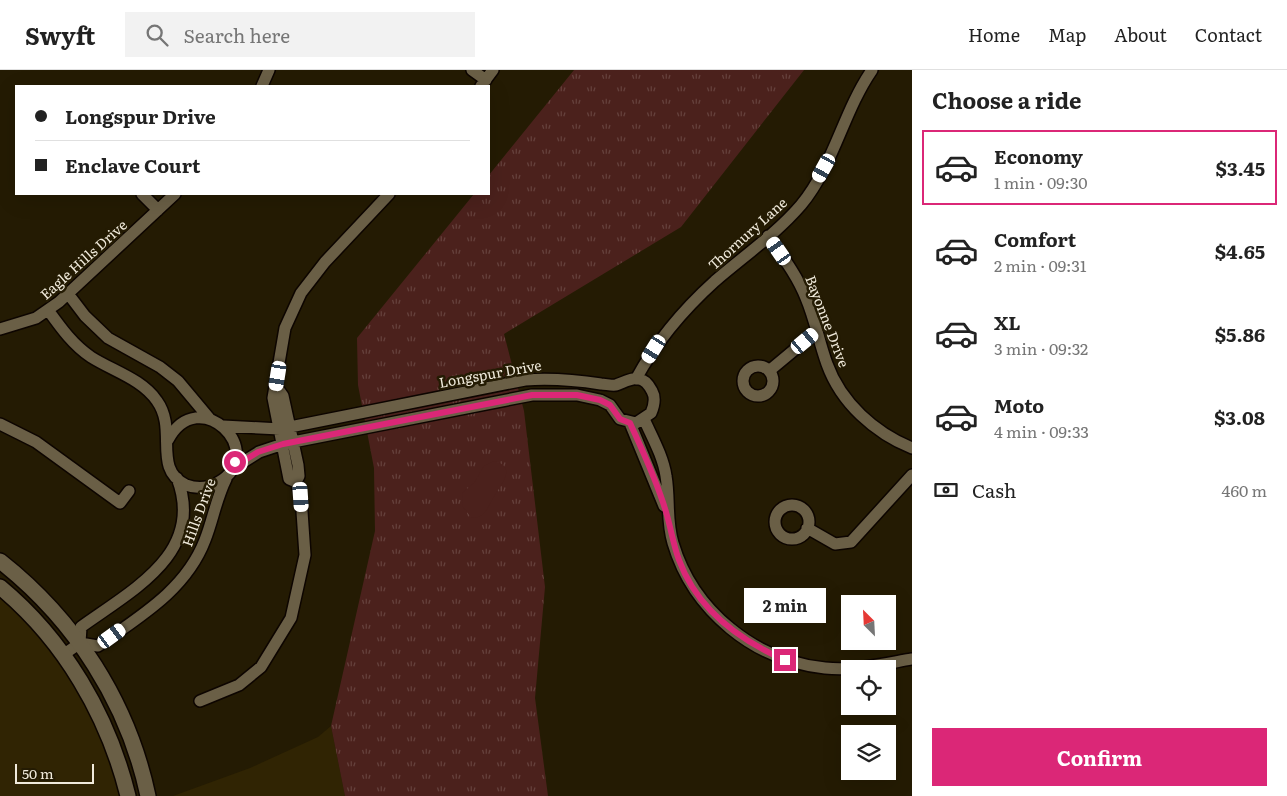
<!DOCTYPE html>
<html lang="en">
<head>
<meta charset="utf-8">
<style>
  :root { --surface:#fff; --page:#f2f2f2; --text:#222; --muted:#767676; --line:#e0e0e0; --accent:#db2777 }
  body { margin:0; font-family:Literata,serif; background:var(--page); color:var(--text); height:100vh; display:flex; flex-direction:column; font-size:19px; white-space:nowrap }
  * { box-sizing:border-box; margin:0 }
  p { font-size:16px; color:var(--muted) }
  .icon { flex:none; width:28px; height:28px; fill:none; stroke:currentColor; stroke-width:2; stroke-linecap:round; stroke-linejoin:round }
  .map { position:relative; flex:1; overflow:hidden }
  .drawer { display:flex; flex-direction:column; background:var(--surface); width:375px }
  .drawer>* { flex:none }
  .top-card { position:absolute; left:15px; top:15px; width:475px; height:110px; border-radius:0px; box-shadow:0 5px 20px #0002; display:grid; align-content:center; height:110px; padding:0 20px; background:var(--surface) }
  .needle { width:32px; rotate:336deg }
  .controls { position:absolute; left:841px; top:525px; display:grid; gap:10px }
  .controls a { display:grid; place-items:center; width:55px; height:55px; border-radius:0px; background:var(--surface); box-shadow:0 5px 20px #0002; font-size:25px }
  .scale { position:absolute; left:15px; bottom:12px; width:79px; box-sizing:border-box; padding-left:5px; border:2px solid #f0eadb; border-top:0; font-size:14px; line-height:18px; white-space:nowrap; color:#f0eadb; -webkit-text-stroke:4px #241b03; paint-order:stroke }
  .end { position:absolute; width:22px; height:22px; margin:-11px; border:6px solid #db2777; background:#fff; box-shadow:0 0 0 2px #fff }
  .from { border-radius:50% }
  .bubble { position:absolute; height:35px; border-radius:0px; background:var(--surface); box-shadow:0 5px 20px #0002; font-size:16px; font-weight:700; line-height:35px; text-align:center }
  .car { position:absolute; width:15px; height:30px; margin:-15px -8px; border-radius:6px; box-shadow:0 0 4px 1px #0007; background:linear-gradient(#fff 24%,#345 0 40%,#fff 0 76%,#345 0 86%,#fff 0) }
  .top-card b { display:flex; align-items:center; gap:18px; height:48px; font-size:19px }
  .top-card b+b { border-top:1px solid var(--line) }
  .top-card i { width:12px; height:12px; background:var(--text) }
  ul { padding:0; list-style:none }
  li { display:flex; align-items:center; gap:15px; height:75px; margin:0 10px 8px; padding:0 10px; border:2px solid transparent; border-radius:0px }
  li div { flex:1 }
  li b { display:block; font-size:19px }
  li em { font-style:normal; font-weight:700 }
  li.current { border-color:var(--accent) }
  li>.icon { width:45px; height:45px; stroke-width:1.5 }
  h2 { padding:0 20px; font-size:22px; line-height:60px }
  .pay { display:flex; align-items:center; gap:12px; height:55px; padding:0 20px; font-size:19px }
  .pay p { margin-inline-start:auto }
  .button { display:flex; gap:10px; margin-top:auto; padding:10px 20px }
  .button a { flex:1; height:58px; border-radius:0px; background:var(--accent); color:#fff; font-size:20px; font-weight:700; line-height:58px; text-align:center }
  header { display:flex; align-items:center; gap:30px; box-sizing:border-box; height:70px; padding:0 25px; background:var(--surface); border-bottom:1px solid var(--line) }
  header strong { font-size:24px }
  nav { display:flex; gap:28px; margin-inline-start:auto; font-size:18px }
  .search { width:350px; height:45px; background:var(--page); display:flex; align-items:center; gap:12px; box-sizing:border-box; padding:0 18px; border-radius:0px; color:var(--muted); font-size:19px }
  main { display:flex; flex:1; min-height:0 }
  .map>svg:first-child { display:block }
  .built { fill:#302403 }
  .grass { fill:url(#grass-tufts) }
  .park { fill:#4b211c }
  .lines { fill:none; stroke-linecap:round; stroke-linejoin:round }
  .street-casing { stroke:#0d0500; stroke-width:14 }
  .secondary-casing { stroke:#0d0500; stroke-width:18 }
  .street { stroke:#6a5f46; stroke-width:11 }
  .secondary { stroke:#6a5f46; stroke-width:15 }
  .route { stroke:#db2777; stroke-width:6 }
  .labels { text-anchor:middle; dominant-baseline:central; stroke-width:5; stroke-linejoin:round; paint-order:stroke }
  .street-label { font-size:14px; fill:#f0eadb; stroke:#241b03 }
</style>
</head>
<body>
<header>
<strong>Swyft</strong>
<div class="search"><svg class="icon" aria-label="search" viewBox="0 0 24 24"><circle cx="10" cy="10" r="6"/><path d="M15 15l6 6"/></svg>Search here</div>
<nav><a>Home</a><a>Map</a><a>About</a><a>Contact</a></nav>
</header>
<main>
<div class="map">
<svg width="912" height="726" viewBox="0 0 912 726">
  <defs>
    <pattern id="grass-tufts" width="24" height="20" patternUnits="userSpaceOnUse" patternTransform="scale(1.25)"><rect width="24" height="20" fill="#4b211c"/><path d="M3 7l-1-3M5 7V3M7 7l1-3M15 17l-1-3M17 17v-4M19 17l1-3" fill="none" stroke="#65413c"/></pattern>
  </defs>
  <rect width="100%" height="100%" fill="#241b03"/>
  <!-- built -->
  <path class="built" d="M0 519 44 562 100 659 122 726H0Z
    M331 656 345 726H173L250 698 318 667Z"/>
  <!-- grass -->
  <path class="grass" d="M574 0H804L681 157 504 264 524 341 545 517 535 628 548 726H345L331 656 375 461 374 398 358 315 357 268 474 124H489V105Z"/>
  <!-- park -->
  <path class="park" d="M494 391C519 397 499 417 493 428 488 437 484 450 471 447L463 437 462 423 474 413 484 396Z"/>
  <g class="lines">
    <defs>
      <path id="street" d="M472 0 486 10
        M262 16 269 0
        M481 16 493 0
        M142 124 158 140
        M768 166C782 186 797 205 806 228 815 249 819 272 827 294 841 333 875 363 912 378
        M69 225 85 246 108 268 160 297 178 311 209 348
        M48 240C61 258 73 275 91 287 113 301 142 309 157 331 178 360 152 399 186 415 197 419 209 418 219 412 269 382 199 312 168 370
        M0 259 36 248 59 232 175 124
        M743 311a15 15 0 1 1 30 0a15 15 0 1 1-30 0Z
        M769 301 817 261
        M636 309C656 272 684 239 715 211 744 186 776 164 801 135 834 95 843 42 872 0
        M644 349C652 367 663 386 666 406 670 429 666 450 673 473 693 541 755 591 825 598 855 601 883 594 912 589
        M630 353 664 436
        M0 354 36 372 120 433 129 421
        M223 356 280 359 525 310C551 308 575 310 601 314 605 314 613 316 616 315 630 310 642 301 652 321 656 328 654 336 651 343L636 353 620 349 610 335 600 330 577 325H532L283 374 259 382 232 399
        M296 412 289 409 273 328 285 258 301 223 325 192 389 124
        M775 452a17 17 0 1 1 34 0a17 17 0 1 1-34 0Z
        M807 458 835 474 851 472 912 405
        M80 573 81 557C132 520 206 483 177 408
        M63 585 80 573 98 576C139 547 186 520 205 470 213 450 216 429 226 409
        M200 631 239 615 261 597 291 548 305 485 301 427 296 412 299 406 298 395 283 326 276 316"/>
      <path id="secondary" d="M0 491C75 550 128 632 148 726
        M0 517C64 570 108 645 128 726"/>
    </defs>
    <!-- street casing -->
    <use href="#street" class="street-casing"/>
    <!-- secondary casing -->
    <use href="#secondary" class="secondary-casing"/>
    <!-- street -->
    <use href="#street" class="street"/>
    <!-- secondary -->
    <use href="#secondary" class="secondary"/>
  </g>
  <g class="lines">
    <!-- route -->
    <path class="route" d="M235 392 232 398 258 382 283 374 532 325H577L600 330 610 335 620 349 630 353C643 382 657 411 666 442 671 458 673 474 679 490 697 539 739 570 785 590"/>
  </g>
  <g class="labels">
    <!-- street labels -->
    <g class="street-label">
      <text transform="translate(747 163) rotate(-42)">Thornury Lane</text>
      <text transform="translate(83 189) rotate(-42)">Eagle Hills Drive</text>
      <text transform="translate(828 251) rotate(69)">Bayonne Drive</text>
      <text transform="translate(490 303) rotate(-10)">Longspur Drive</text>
      <text transform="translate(198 442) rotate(-70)">Hills Drive</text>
    </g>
  </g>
</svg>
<div class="controls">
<a><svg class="needle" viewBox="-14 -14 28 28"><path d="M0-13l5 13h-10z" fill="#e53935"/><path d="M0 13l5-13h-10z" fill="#767676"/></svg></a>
<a><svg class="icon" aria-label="locate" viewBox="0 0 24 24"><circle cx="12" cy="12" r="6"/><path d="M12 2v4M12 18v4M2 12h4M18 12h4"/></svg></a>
<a><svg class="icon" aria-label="layers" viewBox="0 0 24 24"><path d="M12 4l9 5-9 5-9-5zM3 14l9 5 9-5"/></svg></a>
</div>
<div class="scale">50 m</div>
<i class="end from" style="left:235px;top:392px"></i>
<i class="end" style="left:785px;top:590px"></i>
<div class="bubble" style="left:744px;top:518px;width:82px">2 min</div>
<i class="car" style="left:824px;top:98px;rotate:209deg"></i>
<i class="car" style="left:779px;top:181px;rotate:325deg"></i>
<i class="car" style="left:805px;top:271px;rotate:50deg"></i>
<i class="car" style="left:654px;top:279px;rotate:212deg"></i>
<i class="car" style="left:278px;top:306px;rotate:189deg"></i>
<i class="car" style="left:301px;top:427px;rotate:176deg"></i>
<i class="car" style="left:112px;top:566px;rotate:54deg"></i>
<div class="top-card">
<b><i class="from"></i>Longspur Drive</b>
<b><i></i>Enclave Court</b>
</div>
</div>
<section class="drawer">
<h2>Choose a ride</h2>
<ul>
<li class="current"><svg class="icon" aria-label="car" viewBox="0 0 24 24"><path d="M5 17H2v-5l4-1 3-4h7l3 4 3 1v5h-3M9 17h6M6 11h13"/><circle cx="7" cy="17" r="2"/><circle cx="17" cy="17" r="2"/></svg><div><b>Economy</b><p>1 min · 09:30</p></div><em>$3.45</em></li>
<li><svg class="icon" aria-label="car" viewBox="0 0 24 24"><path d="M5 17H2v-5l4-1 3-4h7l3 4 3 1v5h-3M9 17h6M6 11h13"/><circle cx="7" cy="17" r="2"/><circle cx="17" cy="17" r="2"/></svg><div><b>Comfort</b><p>2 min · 09:31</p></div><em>$4.65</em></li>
<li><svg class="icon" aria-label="car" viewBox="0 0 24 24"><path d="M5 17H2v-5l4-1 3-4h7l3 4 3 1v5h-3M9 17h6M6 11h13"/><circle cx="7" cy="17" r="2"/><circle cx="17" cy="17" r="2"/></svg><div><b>XL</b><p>3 min · 09:32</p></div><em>$5.86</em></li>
<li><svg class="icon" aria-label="car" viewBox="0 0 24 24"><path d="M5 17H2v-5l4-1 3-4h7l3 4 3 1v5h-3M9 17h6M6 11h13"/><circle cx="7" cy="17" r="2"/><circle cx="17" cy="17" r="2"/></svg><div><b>Moto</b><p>4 min · 09:33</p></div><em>$3.08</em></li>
</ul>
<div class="pay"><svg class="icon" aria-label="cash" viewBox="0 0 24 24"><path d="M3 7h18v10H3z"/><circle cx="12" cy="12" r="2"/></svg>Cash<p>460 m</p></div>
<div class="button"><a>Confirm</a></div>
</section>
</main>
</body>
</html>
